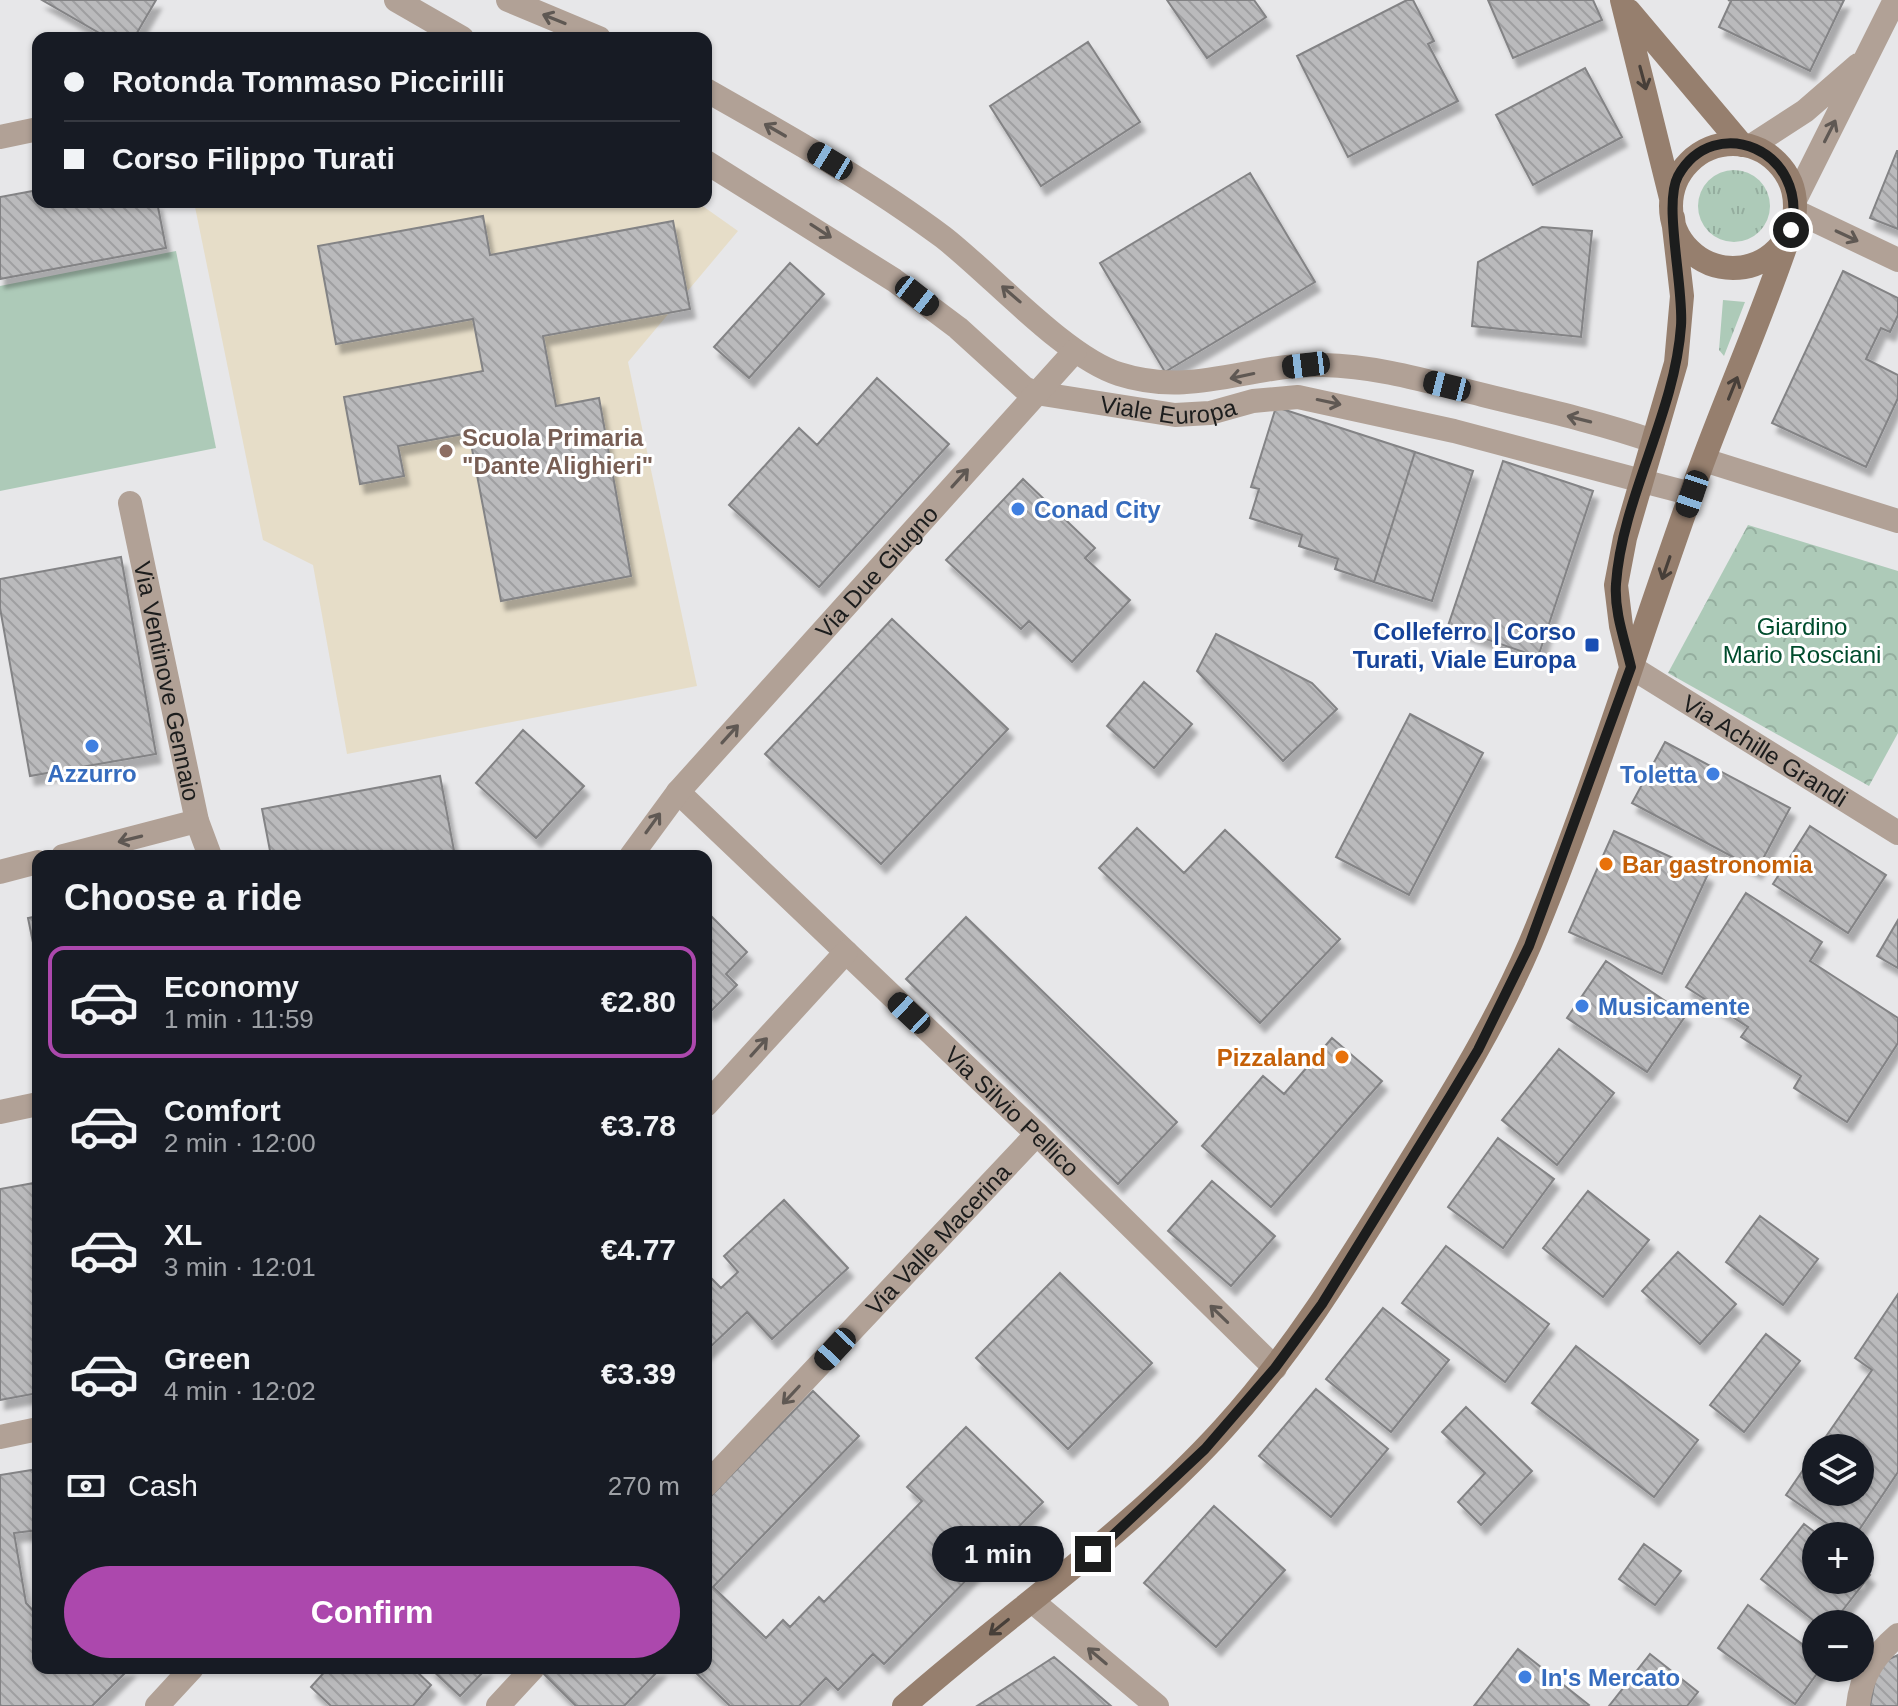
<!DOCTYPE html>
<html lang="en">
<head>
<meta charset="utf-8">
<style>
  :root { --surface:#171b24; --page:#242831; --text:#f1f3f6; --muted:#9ea1a6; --line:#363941; --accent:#ac48ad }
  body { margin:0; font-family:Arial,sans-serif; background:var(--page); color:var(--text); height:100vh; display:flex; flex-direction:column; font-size:30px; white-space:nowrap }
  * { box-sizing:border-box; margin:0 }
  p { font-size:26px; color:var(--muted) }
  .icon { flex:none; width:44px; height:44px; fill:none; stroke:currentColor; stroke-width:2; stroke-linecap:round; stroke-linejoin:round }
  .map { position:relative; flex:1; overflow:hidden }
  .details { position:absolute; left:32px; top:850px; width:680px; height:824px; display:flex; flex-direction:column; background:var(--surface); border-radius:16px; box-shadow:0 2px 6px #0004 }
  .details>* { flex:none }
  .banner { position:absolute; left:32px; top:32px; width:680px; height:176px; border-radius:16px; box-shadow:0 2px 6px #0004; display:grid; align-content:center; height:176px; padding:0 32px; background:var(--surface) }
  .buttons { position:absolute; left:1802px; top:1434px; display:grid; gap:16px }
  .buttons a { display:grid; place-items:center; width:72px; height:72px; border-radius:50%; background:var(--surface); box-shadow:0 2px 6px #0004; font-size:40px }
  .end { position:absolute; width:36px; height:36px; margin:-18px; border:10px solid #1c1d1d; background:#fff; box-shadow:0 0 0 4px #fff }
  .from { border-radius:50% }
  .bubble { position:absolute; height:56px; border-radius:28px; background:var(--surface); box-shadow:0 2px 6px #0004; font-size:26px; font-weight:800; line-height:56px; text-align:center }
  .car { position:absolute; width:24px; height:48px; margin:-24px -12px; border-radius:10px; box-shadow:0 0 6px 2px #0007; background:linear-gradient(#222 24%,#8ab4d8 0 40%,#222 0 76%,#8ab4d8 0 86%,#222 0) }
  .banner b { display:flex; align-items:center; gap:28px; height:76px; font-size:30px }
  .banner b+b { border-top:2px solid var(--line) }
  .banner i { width:20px; height:20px; background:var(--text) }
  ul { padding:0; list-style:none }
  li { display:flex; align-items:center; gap:24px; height:112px; margin:0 16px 12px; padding:0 16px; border:4px solid transparent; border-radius:16px }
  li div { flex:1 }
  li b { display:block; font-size:30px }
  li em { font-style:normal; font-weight:800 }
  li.on { border-color:var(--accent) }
  li>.icon { width:72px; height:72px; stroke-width:1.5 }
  h2 { padding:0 32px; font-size:36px; line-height:96px }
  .pay { display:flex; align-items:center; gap:20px; height:88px; padding:0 32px; font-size:30px }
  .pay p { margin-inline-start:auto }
  .cta { display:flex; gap:16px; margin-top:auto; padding:16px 32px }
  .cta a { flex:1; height:92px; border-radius:48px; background:var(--accent); color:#fff; font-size:32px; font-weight:800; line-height:92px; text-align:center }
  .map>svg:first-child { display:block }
  .education { fill:#e6ddc8 }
  .grass { fill:url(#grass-tufts) }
  .park { fill:url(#park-crowns) }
  .pitch { fill:#adcab8 }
  .building { fill:url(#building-back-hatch); stroke:#838385; stroke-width:2; filter:url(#shadow) }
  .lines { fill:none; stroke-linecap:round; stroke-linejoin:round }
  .minor { stroke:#b1a196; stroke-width:24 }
  .tertiary { stroke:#b1a196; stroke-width:24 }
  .secondary { stroke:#967f6e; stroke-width:24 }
  .oneway { stroke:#5f5853 }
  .oneway2 { stroke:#473f39 }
  .route { stroke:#1c1d1d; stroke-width:10 }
  .education-dot { fill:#8d6e63; stroke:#fff; stroke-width:3 }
  .shop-dot { fill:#3f7fe0; stroke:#fff; stroke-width:3 }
  .transit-dot { fill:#1a4fb4; stroke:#fff; stroke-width:3 }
  .food-dot { fill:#e8710a; stroke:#fff; stroke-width:3 }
  .labels { text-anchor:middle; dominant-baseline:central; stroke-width:6; stroke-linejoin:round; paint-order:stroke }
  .street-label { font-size:24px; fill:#1c1d1d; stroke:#fff }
  .education-label { font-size:24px; font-weight:bold; fill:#785e54; stroke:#fff; text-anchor:start }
  .shop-label { font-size:24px; font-weight:bold; fill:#366cbe; stroke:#fff; text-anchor:start }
  .park-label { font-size:24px; fill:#004c2d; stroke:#fff }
  .transit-label { font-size:24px; font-weight:bold; fill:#164399; stroke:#fff; text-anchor:end }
  .food-label { font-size:24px; font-weight:bold; fill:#c56008; stroke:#fff; text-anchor:start }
</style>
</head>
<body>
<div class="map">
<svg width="1898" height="1706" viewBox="0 0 1898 1706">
  <defs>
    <pattern id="grass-tufts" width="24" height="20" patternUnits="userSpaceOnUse" patternTransform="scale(2)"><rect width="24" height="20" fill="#adcab8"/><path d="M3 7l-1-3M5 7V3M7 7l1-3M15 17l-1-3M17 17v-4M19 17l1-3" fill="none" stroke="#94ad9e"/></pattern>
    <pattern id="park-crowns" width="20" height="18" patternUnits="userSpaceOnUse" patternTransform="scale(2)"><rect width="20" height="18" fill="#adcab8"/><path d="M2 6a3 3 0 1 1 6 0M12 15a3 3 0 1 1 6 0" fill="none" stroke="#94ad9e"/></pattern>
    <pattern id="building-back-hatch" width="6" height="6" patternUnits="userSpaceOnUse" patternTransform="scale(2)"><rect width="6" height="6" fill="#bababc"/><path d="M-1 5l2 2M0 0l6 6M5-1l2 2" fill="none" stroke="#9f9fa1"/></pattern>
    <filter id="shadow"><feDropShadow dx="5" dy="9" stdDeviation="2" flood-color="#0004"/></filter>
  </defs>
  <rect width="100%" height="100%" fill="#e7e7e9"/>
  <!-- education -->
  <path class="education" d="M194 202H697L738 231 628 362 697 686 347 754 313 565 263 540Z"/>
  <!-- grass -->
  <path class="grass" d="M1698 206a36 36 0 1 1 72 0a36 36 0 1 1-72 0Z
    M1723 300 1745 302 1724 356 1719 350Z"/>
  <!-- park -->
  <path class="park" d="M1748 525 1898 571V733L1869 786 1668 673Z"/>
  <!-- pitch -->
  <path class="pitch" d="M176 251 216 448 0 491V286Z"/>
  <!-- building -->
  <path class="building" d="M42 0H156L134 38H108Z
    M1167 0H1254L1266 17 1207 58Z
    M1407 0H1413L1434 41 1428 44 1458 101 1348 157 1297 56Z
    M1488 0H1593L1602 20 1513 58Z
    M1728 0H1844L1810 71 1719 27 1731 1Z
    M1088 42 1140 122 1041 186 990 106Z
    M1585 68 1622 137 1533 185 1496 115Z
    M1897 151H1898V229L1870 218Z
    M1250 173 1315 282 1165 372 1100 263Z
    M38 190V202H157L166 248 0 279V197Z
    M483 216 490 255 673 221 690 309 543 336 556 406 599 398 631 576 501 601 469 433 398 446 404 476 360 484 344 397 483 371 473 319 336 344 318 246Z
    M1542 227 1592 231 1581 337 1472 326 1478 262Z
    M790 263 824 294 749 378 714 347Z
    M1843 271 1898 298V315L1890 332 1881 328 1866 359 1898 375V398L1866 467 1772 423Z
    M877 378 949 444 819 587 729 505 799 428 817 445Z
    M1276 407 1415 452 1374 582 1335 569 1338 559 1299 546 1302 535 1250 518 1259 489 1251 487Z
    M1415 452 1473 471 1432 601 1374 582Z
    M1503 461 1593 491 1538 657 1448 626Z
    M1023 479 1095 548 1085 558 1130 600 1072 662 1029 621 1021 629 946 560Z
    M121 557 156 754 30 776 0 608V579Z
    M892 619 1008 729 881 864 765 754Z
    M1216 634 1312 683 1337 709 1283 761 1197 671Z
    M1144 682 1192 724 1154 768 1107 726Z
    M1410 714 1483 753 1409 895 1336 857Z
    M523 730 584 786 536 838 476 783Z
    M1665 742 1790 808 1757 870 1632 803Z
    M440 776 455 856H271L262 809Z
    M1810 826 1886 875 1848 933 1773 884Z
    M1137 828 1184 873 1225 830 1340 939 1260 1023 1099 868Z
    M1614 831 1708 874 1662 974 1569 932Z
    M1746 893 1822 942 1810 961 1898 1018V1043L1847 1122 1794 1088 1801 1076 1741 1037 1748 1027 1686 987Z
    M706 911 747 952 726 974 737 985 710 1012 706 1008Z
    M38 916V967L28 918Z
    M966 917 1177 1122 1118 1184 906 979Z
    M1898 920V968L1877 956Z
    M1606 961 1686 1015 1647 1072 1567 1018Z
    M1332 1038 1382 1081 1271 1207 1202 1146 1263 1076 1284 1094Z
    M1559 1049 1614 1093 1557 1165 1502 1120Z
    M1498 1138 1554 1179 1503 1248 1448 1207Z
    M1212 1181 1275 1236 1231 1286 1168 1231Z
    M34 1183 38 1206V1393L0 1400V1189Z
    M1588 1191 1649 1240 1603 1297 1543 1248Z
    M784 1200 848 1268 772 1339 747 1312 706 1351V1273L721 1288 738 1272 724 1256Z
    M1760 1216 1818 1259 1783 1305 1726 1262Z
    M1446 1246 1549 1324 1505 1382 1402 1303Z
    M1678 1252 1736 1304 1700 1344 1642 1291Z
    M1060 1273 1152 1363 1068 1449 976 1358Z
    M1898 1294V1472L1855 1536H1845L1786 1495 1816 1451V1492H1860V1448H1818L1872 1370 1855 1358Z
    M1383 1308 1449 1360 1391 1432 1326 1379Z
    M1766 1334 1800 1361 1744 1432 1710 1405Z
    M1576 1346 1698 1440 1654 1497 1532 1403Z
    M1316 1389 1388 1449 1331 1517 1259 1456Z
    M813 1391 859 1436 713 1587 766 1638 783 1620 790 1627 819 1597 824 1602 922 1501 907 1487 966 1427 1043 1502 884 1664 873 1654 838 1690 826 1678 799 1706H730L691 1668H706V1501Z
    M1466 1407 1532 1471 1481 1525 1458 1502 1485 1473 1442 1432Z
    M38 1469V1530L14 1533 26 1603 38 1616V1668H130L92 1706H0V1475Z
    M1214 1506 1285 1570 1216 1647 1144 1583Z
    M1804 1524 1820 1536H1816V1580H1860V1568L1870 1575 1832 1624H1818L1761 1579Z
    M1644 1544 1681 1571 1655 1605 1619 1579Z
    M1748 1605 1816 1654V1668H1821L1795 1704 1718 1648Z
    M1518 1649 1589 1705 1588 1706H1474Z
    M1650 1654 1698 1692 1687 1706H1609Z
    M1898 1655V1706H1870L1878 1664Z
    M1054 1657 1111 1706H977L1040 1666Z
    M328 1668H413L431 1685 413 1706H331L311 1687Z
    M430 1668H487L460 1696Z
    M543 1668H661L624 1706H576L541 1671Z"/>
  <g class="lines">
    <!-- minor -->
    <g class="minor">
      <path d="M396 0 462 38"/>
      <path d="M508 0 599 38"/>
      <path d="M706 90C787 136 868 181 943 237 992 275 1065 357 1119 374 1193 398 1252 363 1323 365 1378 366 1430 382 1483 395 1540 409 1598 422 1653 441"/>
      <path d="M0 137 38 129"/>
      <path id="s1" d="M706 162 894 280 958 328 1024 388 1036 393 1175 415 1210 413 1253 401 1298 397 1454 431 1642 481"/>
      <path d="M1795 211 1898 260"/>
      <path d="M1704 460 1898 521"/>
      <path id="s2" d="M130 503 197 821 210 856"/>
      <path id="s3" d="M1631 667 1898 833"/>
      <path id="s4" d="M678 792 1037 1134 1275 1368"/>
      <path d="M63 856 197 821"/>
      <path id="s5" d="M631 856 678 792 1075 351"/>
      <path d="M0 872 38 862"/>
      <path d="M706 1105 846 952"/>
      <path d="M0 1112 38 1104"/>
      <path d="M0 1437 38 1429"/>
      <path id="s6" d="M706 1485 1037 1134"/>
      <path d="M1032 1601 1157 1706"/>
      <path d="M157 1706 192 1668"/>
      <path d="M498 1706 533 1668"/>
      <path d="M1858 1706C1861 1675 1875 1655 1898 1635"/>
    </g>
    <!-- tertiary -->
    <path class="tertiary" d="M1751 146 1805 111 1858 65
      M1795 200 1895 0
      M1642 481 1692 494"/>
    <!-- secondary -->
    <path class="secondary" d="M1622 0 1671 198
      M1629 11 1742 145
      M1671 206a62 62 0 1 1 124 0a62 62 0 1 1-124 0Z
      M1631 667 1621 626 1616 585 1625 538 1676 363 1682 296 1673 218
      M904 1706C1010 1612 1128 1534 1224 1428 1292 1353 1344 1269 1397 1183 1445 1105 1494 1028 1530 944 1596 786 1644 621 1703 461 1732 383 1765 309 1791 230"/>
  </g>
  <!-- one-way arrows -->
  <defs><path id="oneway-shaft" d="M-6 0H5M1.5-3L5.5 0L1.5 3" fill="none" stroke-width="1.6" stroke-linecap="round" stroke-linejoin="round" transform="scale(2)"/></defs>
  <g class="oneway">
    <use href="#oneway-shaft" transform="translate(554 19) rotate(-158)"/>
    <use href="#oneway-shaft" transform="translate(775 130) rotate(-150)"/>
    <use href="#oneway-shaft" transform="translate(1830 131) rotate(-63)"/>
    <use href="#oneway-shaft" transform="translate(821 231) rotate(33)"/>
    <use href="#oneway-shaft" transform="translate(1847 236) rotate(25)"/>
    <use href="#oneway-shaft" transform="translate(1011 294) rotate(-139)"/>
    <use href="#oneway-shaft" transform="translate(1242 376) rotate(168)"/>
    <use href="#oneway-shaft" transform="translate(1329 402) rotate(12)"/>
    <use href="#oneway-shaft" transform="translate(1579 419) rotate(-166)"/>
    <use href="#oneway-shaft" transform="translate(960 478) rotate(-48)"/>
    <use href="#oneway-shaft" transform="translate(730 734) rotate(-48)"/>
    <use href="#oneway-shaft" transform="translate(653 823) rotate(-54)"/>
    <use href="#oneway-shaft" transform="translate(130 839) rotate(166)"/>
    <use href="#oneway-shaft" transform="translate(759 1047) rotate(-48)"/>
    <use href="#oneway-shaft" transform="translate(1219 1314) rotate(-136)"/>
    <use href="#oneway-shaft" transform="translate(791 1395) rotate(133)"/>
    <use href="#oneway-shaft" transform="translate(1097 1656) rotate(-140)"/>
  </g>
  <g class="oneway2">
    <use href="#oneway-shaft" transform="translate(1643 78) rotate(75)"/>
    <use href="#oneway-shaft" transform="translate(1733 388) rotate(-68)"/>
    <use href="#oneway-shaft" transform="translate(1666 568) rotate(109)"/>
    <use href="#oneway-shaft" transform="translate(999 1627) rotate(141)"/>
  </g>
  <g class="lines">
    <!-- route -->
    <path class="route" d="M1093 1554 1205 1449 1275 1368 1322 1304 1451 1095 1478 1050 1529 946 1631 667C1625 641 1614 612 1616 584 1622 498 1675 413 1681 326 1684 287 1663 204 1678 176 1714 111 1810 150 1791 230"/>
  </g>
  <!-- markers -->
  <circle class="education-dot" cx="446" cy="451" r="8"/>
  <g class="shop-dot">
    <circle cx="1018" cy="509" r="8"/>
    <circle cx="92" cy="746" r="8"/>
    <circle cx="1713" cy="774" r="8"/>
    <circle cx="1582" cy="1006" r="8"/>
    <circle cx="1525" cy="1677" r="8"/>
  </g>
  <rect class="transit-dot" x="1584" y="637" width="16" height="16" rx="4"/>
  <g class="food-dot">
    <circle cx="1606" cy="864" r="8"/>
    <circle cx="1342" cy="1057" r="8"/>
  </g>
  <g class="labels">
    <!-- street labels -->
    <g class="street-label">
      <text stroke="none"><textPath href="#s1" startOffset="538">Viale Europa</textPath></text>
      <text stroke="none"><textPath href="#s5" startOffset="376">Via Due Giugno</textPath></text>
      <text stroke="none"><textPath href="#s2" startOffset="182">Via Ventinove Gennaio</textPath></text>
      <text stroke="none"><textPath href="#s3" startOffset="158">Via Achille Grandi</textPath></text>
      <text stroke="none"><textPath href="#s4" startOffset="462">Via Silvio Pellico</textPath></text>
      <text stroke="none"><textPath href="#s6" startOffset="338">Via Valle Macerina</textPath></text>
    </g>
    <!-- education labels -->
    <g class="education-label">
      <text x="462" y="437">Scuola Primaria<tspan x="462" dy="28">"Dante Alighieri"</tspan></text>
    </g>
    <!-- shop labels -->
    <g class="shop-label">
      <text x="1034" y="509">Conad City</text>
      <text x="92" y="773" text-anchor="middle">Azzurro</text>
      <text x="1697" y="774" text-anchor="end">Toletta</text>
      <text x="1598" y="1006">Musicamente</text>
      <text x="1541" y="1677">In's Mercato</text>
    </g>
    <!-- park labels -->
    <g class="park-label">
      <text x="1802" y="626">Giardino<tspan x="1802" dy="28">Mario Rosciani</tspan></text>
    </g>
    <!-- transit labels -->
    <g class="transit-label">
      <text x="1576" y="631">Colleferro | Corso<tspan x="1576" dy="28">Turati, Viale Europa</tspan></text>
    </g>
    <!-- food labels -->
    <g class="food-label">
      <text x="1622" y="864">Bar gastronomia</text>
      <text x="1326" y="1057" text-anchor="end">Pizzaland</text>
    </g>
  </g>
</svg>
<div class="buttons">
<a><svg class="icon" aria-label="layers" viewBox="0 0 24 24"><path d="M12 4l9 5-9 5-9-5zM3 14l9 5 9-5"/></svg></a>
<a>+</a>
<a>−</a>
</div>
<i class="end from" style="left:1791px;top:230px"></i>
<i class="end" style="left:1093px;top:1554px"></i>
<div class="bubble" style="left:932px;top:1526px;width:132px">1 min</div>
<i class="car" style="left:830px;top:161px;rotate:301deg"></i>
<i class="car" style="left:917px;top:296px;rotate:128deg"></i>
<i class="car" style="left:1306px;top:365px;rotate:263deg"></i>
<i class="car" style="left:1447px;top:386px;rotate:284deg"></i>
<i class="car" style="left:1692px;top:494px;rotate:199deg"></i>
<i class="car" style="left:909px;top:1013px;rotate:313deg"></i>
<i class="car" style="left:835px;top:1349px;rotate:223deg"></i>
<div class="banner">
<b><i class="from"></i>Rotonda Tommaso Piccirilli</b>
<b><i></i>Corso Filippo Turati</b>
</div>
<section class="details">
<h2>Choose a ride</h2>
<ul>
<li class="on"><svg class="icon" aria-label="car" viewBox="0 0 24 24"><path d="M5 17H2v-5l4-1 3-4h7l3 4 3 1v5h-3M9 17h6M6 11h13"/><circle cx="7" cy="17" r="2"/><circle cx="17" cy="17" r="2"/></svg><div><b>Economy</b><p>1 min · 11:59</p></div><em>€2.80</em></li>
<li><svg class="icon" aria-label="car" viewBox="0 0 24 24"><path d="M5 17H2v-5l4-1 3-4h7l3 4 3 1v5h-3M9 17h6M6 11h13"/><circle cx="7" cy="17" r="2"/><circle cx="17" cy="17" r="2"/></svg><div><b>Comfort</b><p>2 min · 12:00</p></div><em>€3.78</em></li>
<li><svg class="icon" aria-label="car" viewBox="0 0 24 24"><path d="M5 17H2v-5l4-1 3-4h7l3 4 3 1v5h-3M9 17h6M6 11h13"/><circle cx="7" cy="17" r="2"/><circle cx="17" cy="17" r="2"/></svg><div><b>XL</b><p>3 min · 12:01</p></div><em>€4.77</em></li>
<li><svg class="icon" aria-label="car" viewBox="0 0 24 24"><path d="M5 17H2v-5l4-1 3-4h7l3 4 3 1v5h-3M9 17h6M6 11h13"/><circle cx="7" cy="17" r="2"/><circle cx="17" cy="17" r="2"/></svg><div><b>Green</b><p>4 min · 12:02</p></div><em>€3.39</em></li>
</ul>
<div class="pay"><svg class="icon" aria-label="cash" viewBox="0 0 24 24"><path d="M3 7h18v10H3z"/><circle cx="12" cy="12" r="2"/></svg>Cash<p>270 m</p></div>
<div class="cta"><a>Confirm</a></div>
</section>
</div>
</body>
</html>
